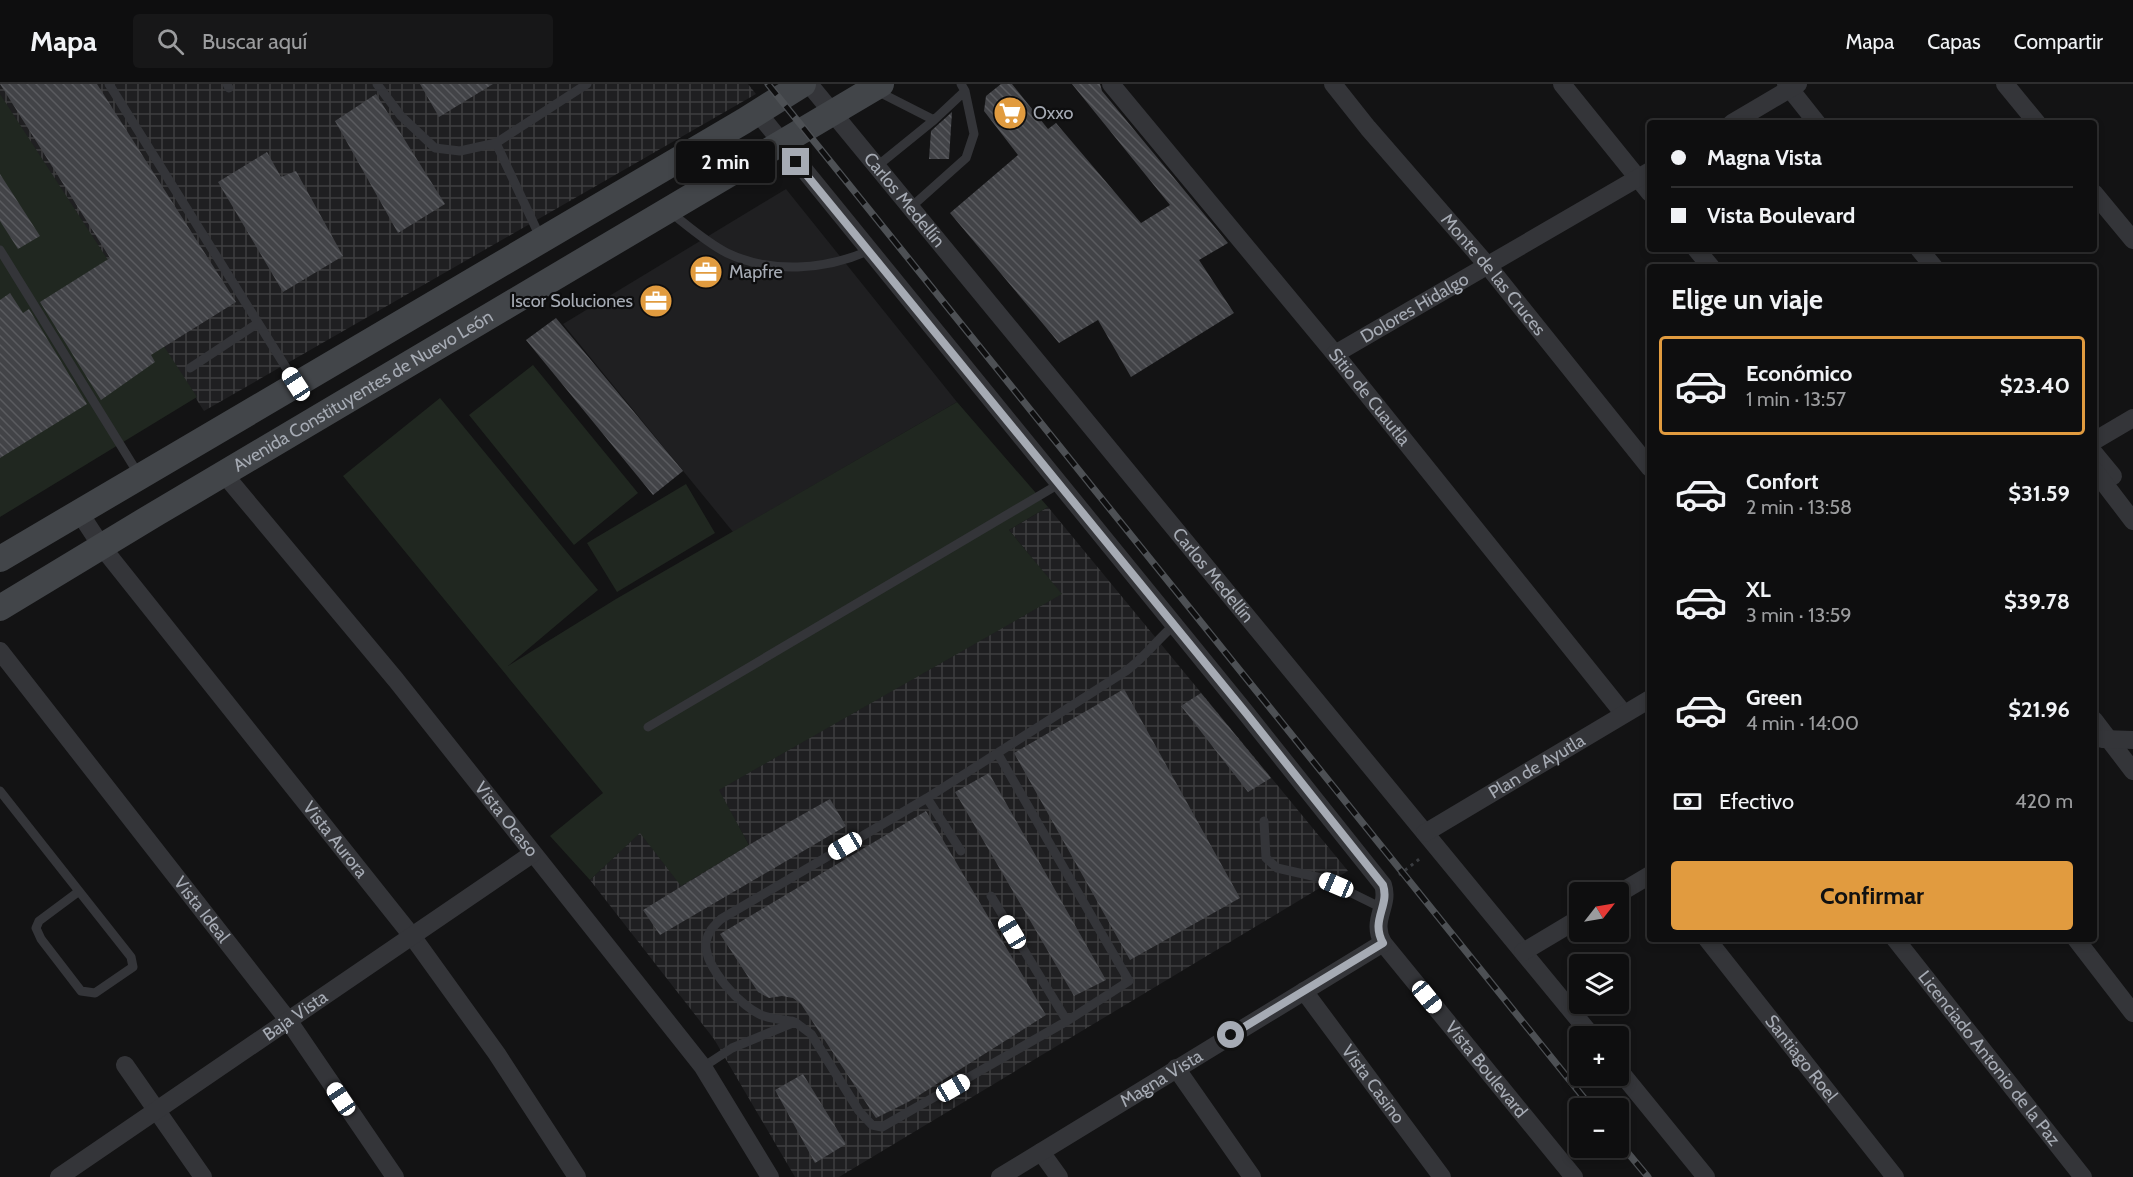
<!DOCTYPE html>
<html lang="es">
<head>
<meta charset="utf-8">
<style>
  :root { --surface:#0e0e0f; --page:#171718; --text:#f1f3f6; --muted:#9b9c9e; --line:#2e2e2f; --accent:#e19b3f }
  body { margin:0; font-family:Cabin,sans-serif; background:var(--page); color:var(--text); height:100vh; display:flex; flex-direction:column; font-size:22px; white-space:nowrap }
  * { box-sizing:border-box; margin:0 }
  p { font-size:20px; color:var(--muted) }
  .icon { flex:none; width:33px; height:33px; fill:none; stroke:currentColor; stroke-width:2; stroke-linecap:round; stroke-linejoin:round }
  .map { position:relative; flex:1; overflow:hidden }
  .panel { position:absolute; left:1647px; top:180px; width:450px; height:678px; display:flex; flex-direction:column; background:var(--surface); border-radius:6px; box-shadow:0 3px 9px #0003,0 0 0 2px var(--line) }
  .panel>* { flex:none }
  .banner { position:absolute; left:1647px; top:36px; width:450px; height:132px; border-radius:6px; box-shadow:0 3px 9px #0003,0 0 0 2px var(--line); display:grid; align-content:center; height:132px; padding:0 24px; background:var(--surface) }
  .needle { width:39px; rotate:59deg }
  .controls { position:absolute; left:1569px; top:798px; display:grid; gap:12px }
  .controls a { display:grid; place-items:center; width:60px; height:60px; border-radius:6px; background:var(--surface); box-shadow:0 3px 9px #0003,0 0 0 2px var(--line); font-size:30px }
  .end { position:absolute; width:27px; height:27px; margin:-14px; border:8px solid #a6abb4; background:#111; box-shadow:0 0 0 3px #111 }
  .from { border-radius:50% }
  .bubble { position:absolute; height:42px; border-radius:6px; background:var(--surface); box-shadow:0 3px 9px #0003,0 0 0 2px var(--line); font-size:20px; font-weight:700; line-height:42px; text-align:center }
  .car { position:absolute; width:18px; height:36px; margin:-18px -9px; border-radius:8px; box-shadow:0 0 4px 2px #0007; background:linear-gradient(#fff 24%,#345 0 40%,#fff 0 76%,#345 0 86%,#fff 0) }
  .banner b { display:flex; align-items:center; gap:21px; height:57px; font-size:22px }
  .banner b+b { border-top:2px solid var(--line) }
  .banner i { width:15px; height:15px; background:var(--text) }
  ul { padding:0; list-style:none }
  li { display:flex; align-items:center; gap:18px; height:99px; margin:0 12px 9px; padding:0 12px; border:3px solid transparent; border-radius:6px }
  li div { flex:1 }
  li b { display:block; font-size:22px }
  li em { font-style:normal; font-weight:700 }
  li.on { border-color:var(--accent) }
  li>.icon { width:54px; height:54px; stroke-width:1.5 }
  h2 { padding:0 24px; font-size:27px; line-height:72px }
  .pay { display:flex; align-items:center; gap:15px; height:66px; padding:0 24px; font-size:22px }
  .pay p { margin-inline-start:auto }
  .cta { display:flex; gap:12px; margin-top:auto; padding:12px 24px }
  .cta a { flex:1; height:69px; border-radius:6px; background:var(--accent); color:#111; font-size:24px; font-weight:700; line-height:69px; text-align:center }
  header { display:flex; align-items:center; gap:36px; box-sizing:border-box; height:84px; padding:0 30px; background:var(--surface); border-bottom:2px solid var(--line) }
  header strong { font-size:28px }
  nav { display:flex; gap:33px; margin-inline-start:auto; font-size:21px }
  .search { width:420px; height:54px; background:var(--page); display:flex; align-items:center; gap:15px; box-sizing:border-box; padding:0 21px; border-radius:6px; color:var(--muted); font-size:22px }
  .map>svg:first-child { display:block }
  .built { fill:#1f1f21 }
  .industrial { fill:url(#industrial-grid) }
  .green { fill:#202720 }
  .building { fill:url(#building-back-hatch) }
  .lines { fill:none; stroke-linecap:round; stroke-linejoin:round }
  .path { stroke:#3a3c40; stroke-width:3; stroke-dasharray:3 4.5; stroke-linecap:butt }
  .lane { stroke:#343539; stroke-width:9 }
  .street { stroke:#343539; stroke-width:18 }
  .secondary { stroke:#424549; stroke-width:26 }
  .rail-casing { stroke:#4d5054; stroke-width:7 }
  .rail { stroke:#0e0e0f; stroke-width:4.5; stroke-dasharray:14; stroke-linecap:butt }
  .route { stroke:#a6abb4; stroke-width:8 }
  .labels { text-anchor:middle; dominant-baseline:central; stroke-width:4.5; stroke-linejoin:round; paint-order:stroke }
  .poi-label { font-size:18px; fill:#a6abb4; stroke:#0e0e0f; text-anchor:start }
  .street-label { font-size:18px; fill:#a6abb4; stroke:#0e0e0f }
</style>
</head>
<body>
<header>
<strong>Mapa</strong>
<div class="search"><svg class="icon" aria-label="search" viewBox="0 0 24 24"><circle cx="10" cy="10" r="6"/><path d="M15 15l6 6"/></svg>Buscar aquí</div>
<nav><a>Mapa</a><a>Capas</a><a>Compartir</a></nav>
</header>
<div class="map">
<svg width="2133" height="1093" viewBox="0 0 2133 1093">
  <defs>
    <pattern id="industrial-grid" width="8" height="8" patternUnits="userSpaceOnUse" patternTransform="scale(1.5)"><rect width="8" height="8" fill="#1f1f21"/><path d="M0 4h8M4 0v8" fill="none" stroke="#3d3d3f"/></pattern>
    <pattern id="building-back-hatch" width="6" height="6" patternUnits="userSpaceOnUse" patternTransform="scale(1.5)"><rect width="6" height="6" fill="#424347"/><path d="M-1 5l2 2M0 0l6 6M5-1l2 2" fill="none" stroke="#5a5b5f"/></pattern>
  </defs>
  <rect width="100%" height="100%" fill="#131314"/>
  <!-- built -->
  <path class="built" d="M786 105 957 318 733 448 563 240Z"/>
  <!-- industrial -->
  <path class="industrial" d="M0 0H748L756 10 204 327 0 11Z
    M1048 423 1348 787 839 1093H795L714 955 590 796 640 748 749 761 718 706 1061 510 1009 446Z"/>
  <!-- green -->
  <path class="green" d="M0 10 197 313 0 433Z
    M533 281 638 409 574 461 469 331Z
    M440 314 598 506 508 582 616 515 957 318 1048 423 1009 446 1062 510 719 706 749 761 681 802 640 749 590 796 550 752 603 709 343 392Z
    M686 400 715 449 617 508 587 459Z"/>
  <!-- building -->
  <path class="building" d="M0 0H97L236 218 151 271 155 278 101 316 40 218 110 174Z
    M420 0H493L439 33Z
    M1001 0H1012L1048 45 1056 39 1141 139 1170 121 1072 0H1100L1102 7 1228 159 1199 176 1234 229 1131 293 1098 236 1059 259 950 129 1018 71 984 27 986 12Z
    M376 10 445 120 398 149 335 37Z
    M952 28 949 75H929L931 47Z
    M267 68 281 93 296 87 343 172 283 208 218 98Z
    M0 90 40 152 18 165 0 137Z
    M10 209 23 229 29 225 87 320 0 374V216Z
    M556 234 683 387 653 411 526 256Z
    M1124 605 1240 814 1130 876 1014 669Z
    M1201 609 1271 694 1248 708 1181 622Z
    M989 689 1106 896 1074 912 955 708Z
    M830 715 846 742 660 851 643 826 754 758Z
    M926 727 1046 931 910 1017 876 1034 801 920 793 914 782 912 769 914 758 908 720 850Z
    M803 990 846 1060 815 1079 775 1006Z"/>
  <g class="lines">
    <!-- path -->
    <path class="path" d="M1399 791 1422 773"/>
    <!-- lane -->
    <path class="lane" d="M109 0 295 298
      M227 0 229 4
      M377 0 401 32 435 64 460 67 496 59 587 0
      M877 7 934 36
      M496 59 541 155
      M876 83 934 36 965 7 961 0
      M910 124 966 74 974 50 965 7
      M670 128C688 142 707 159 727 169 771 190 825 186 868 167
      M0 166 139 391
      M190 284 258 239
      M648 643 1059 400
      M0 707 131 873 133 883 95 909 81 907 41 855 36 844 39 837 78 808
      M927 714 961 767
      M1264 737 1266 774 1277 784 1321 794 1382 824
      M991 812 1067 937
      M792 937C783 936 773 935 764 932 742 925 703 882 706 858 708 847 714 842 721 835L927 714 1126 587C1144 574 1157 556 1173 542
      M703 983 732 964 795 938 811 950 859 1027 872 1041 882 1043 1067 937 1129 897 998 670"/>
    <!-- street -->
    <g class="street">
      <path id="s1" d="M809 0 1592 952"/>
      <path id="s2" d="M1111 0 1335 270 1624 630"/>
      <path id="s3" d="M1333 0 1368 44 1488 182 1650 384"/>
      <path d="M1562 0 1650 109"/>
      <path d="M1786 0 1817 39"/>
      <path d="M2005 0 2037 39"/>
      <path id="s4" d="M758 29 1246 629 1383 801C1390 822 1370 836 1383 859L1574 1093"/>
      <path d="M1732 39 1798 0"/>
      <path d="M2094 109 2133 156"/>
      <path d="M1696 165 1711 183"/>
      <path d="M1919 165 1934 183"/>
      <path id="s5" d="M1335 270 1650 87"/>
      <path d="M2094 357 2133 334"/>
      <path d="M2094 369 2113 392"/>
      <path d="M2094 386 2133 437"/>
      <path id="s6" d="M224 390 396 596 703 983 770 1093"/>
      <path id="s7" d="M79 428 102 463 412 852 497 970 577 1093"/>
      <path id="s8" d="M0 567 288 936 395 1093"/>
      <path d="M2094 636 2133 687"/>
      <path d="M2102 655 2133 656"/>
      <path id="s9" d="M1425 749 1650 615"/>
      <path d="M1618 810 1650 791"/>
      <path id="s10" d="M1707 855 1895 1093"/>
      <path id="s11" d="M1895 855 2083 1093"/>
      <path d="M2076 855 2133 929"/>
      <path d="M1523 868 1580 834"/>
      <path id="s12" d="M1304 907 1442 1093"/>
      <path d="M125 981 203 1093"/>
      <path d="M1176 984 1252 1093"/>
      <path d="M1618 985 1706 1093"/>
      <path d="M1041 1068 1059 1093"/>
      <path id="s13" d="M59 1093 532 770"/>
      <path id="s14" d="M1000 1093 1383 859"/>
    </g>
    <!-- secondary -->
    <g class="secondary">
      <path d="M0 475 744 37 803 0"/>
      <path id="s15" d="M0 524 157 429 881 0"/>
    </g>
    <defs>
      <path id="rail" d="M768 0 1592 1024
        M1618 1057 1648 1093"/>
    </defs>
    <!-- rail casing -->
    <use href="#rail" class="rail-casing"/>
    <!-- rail -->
    <use href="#rail" class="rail"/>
  </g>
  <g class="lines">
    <!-- route -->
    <path class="route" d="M796 78 1246 629 1383 801C1390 822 1370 836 1383 859L1231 951"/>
  </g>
  <!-- icons -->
  <defs>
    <symbol id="supermarket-disc" viewBox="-11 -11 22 22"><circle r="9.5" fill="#e19b3f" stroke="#0e0e0f"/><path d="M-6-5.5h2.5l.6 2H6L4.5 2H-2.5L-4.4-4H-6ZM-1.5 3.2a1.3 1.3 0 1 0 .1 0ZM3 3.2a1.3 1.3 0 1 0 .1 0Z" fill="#fff"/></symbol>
    <symbol id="office-disc" viewBox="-11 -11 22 22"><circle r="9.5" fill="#e19b3f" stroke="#0e0e0f"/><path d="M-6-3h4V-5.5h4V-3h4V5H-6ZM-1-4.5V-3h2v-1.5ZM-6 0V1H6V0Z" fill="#fff"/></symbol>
  </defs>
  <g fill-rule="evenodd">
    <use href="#supermarket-disc" x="991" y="10" width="38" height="38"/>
    <use href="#office-disc" x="687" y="169" width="38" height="38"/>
    <use href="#office-disc" x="637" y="198" width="38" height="38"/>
  </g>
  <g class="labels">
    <!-- poi labels -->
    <g class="poi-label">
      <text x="1033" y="29">Oxxo</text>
      <text x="729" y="188">Mapfre</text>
      <text x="633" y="217" text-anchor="end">Iscor Soluciones</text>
    </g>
    <!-- street labels -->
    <g class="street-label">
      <text stroke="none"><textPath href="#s1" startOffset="150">Carlos Medellín</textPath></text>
      <text stroke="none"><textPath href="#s3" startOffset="249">Monte de las Cruces</textPath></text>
      <text stroke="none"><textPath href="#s5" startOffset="92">Dolores Hidalgo</textPath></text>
      <text stroke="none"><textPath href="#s15" startOffset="423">Avenida Constituyentes de Nuevo León</textPath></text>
      <text stroke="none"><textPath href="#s2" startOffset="406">Sitio de Cuautla</textPath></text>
      <text stroke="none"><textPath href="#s1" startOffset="636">Carlos Medellín</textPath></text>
      <text stroke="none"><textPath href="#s9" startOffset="130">Plan de Ayutla</textPath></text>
      <text stroke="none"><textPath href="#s6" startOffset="446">Vista Ocaso</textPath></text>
      <text stroke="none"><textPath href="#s7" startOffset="416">Vista Aurora</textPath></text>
      <text stroke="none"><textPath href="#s8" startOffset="328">Vista Ideal</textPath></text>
      <text stroke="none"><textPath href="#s13" startOffset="286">Baja Vista</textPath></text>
      <text stroke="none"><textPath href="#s10" startOffset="152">Santiago Roel</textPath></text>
      <text stroke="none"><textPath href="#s11" startOffset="152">Licenciado Antonio de la Paz</textPath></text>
      <text stroke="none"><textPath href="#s4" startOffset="1216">Vista Boulevard</textPath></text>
      <text stroke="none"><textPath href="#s14" startOffset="189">Magna Vista</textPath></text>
      <text stroke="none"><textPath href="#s12" startOffset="116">Vista Casino</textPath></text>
    </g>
  </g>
</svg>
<div class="controls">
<a><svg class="needle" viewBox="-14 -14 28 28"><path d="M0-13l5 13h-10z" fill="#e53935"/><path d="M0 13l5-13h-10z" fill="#9b9c9e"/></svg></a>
<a><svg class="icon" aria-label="layers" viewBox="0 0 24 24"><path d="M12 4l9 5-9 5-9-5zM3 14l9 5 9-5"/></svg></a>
<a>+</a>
<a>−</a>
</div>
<i class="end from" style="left:1231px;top:951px"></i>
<i class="end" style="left:796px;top:78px"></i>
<div class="bubble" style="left:676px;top:57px;width:99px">2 min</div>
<i class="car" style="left:296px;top:300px;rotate:327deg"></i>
<i class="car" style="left:845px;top:762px;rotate:240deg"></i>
<i class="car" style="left:1336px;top:801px;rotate:293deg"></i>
<i class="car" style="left:1012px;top:848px;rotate:329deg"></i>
<i class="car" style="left:1427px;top:913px;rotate:141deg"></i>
<i class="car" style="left:953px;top:1004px;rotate:60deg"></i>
<i class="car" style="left:341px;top:1015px;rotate:326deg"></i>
<div class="banner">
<b><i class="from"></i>Magna Vista</b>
<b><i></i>Vista Boulevard</b>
</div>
<section class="panel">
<h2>Elige un viaje</h2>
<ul>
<li class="on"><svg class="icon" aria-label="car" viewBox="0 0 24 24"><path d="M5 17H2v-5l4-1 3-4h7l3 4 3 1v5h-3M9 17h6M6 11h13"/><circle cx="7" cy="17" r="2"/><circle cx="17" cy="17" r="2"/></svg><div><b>Económico</b><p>1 min · 13:57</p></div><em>$23.40</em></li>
<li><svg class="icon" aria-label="car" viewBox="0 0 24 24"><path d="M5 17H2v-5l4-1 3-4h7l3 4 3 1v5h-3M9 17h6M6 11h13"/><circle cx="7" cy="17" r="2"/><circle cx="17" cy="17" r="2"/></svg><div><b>Confort</b><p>2 min · 13:58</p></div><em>$31.59</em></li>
<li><svg class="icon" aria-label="car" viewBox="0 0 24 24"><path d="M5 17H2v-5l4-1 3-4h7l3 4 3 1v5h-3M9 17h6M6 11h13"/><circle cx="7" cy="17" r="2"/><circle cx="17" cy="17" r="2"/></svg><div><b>XL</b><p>3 min · 13:59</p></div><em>$39.78</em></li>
<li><svg class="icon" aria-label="car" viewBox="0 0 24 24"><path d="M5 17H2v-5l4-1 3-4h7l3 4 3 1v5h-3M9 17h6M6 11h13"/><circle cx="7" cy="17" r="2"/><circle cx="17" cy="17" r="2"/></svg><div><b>Green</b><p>4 min · 14:00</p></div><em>$21.96</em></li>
</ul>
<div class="pay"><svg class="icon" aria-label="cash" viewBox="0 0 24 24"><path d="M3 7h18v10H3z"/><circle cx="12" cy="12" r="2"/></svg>Efectivo<p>420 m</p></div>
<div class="cta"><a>Confirmar</a></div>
</section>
</div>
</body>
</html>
